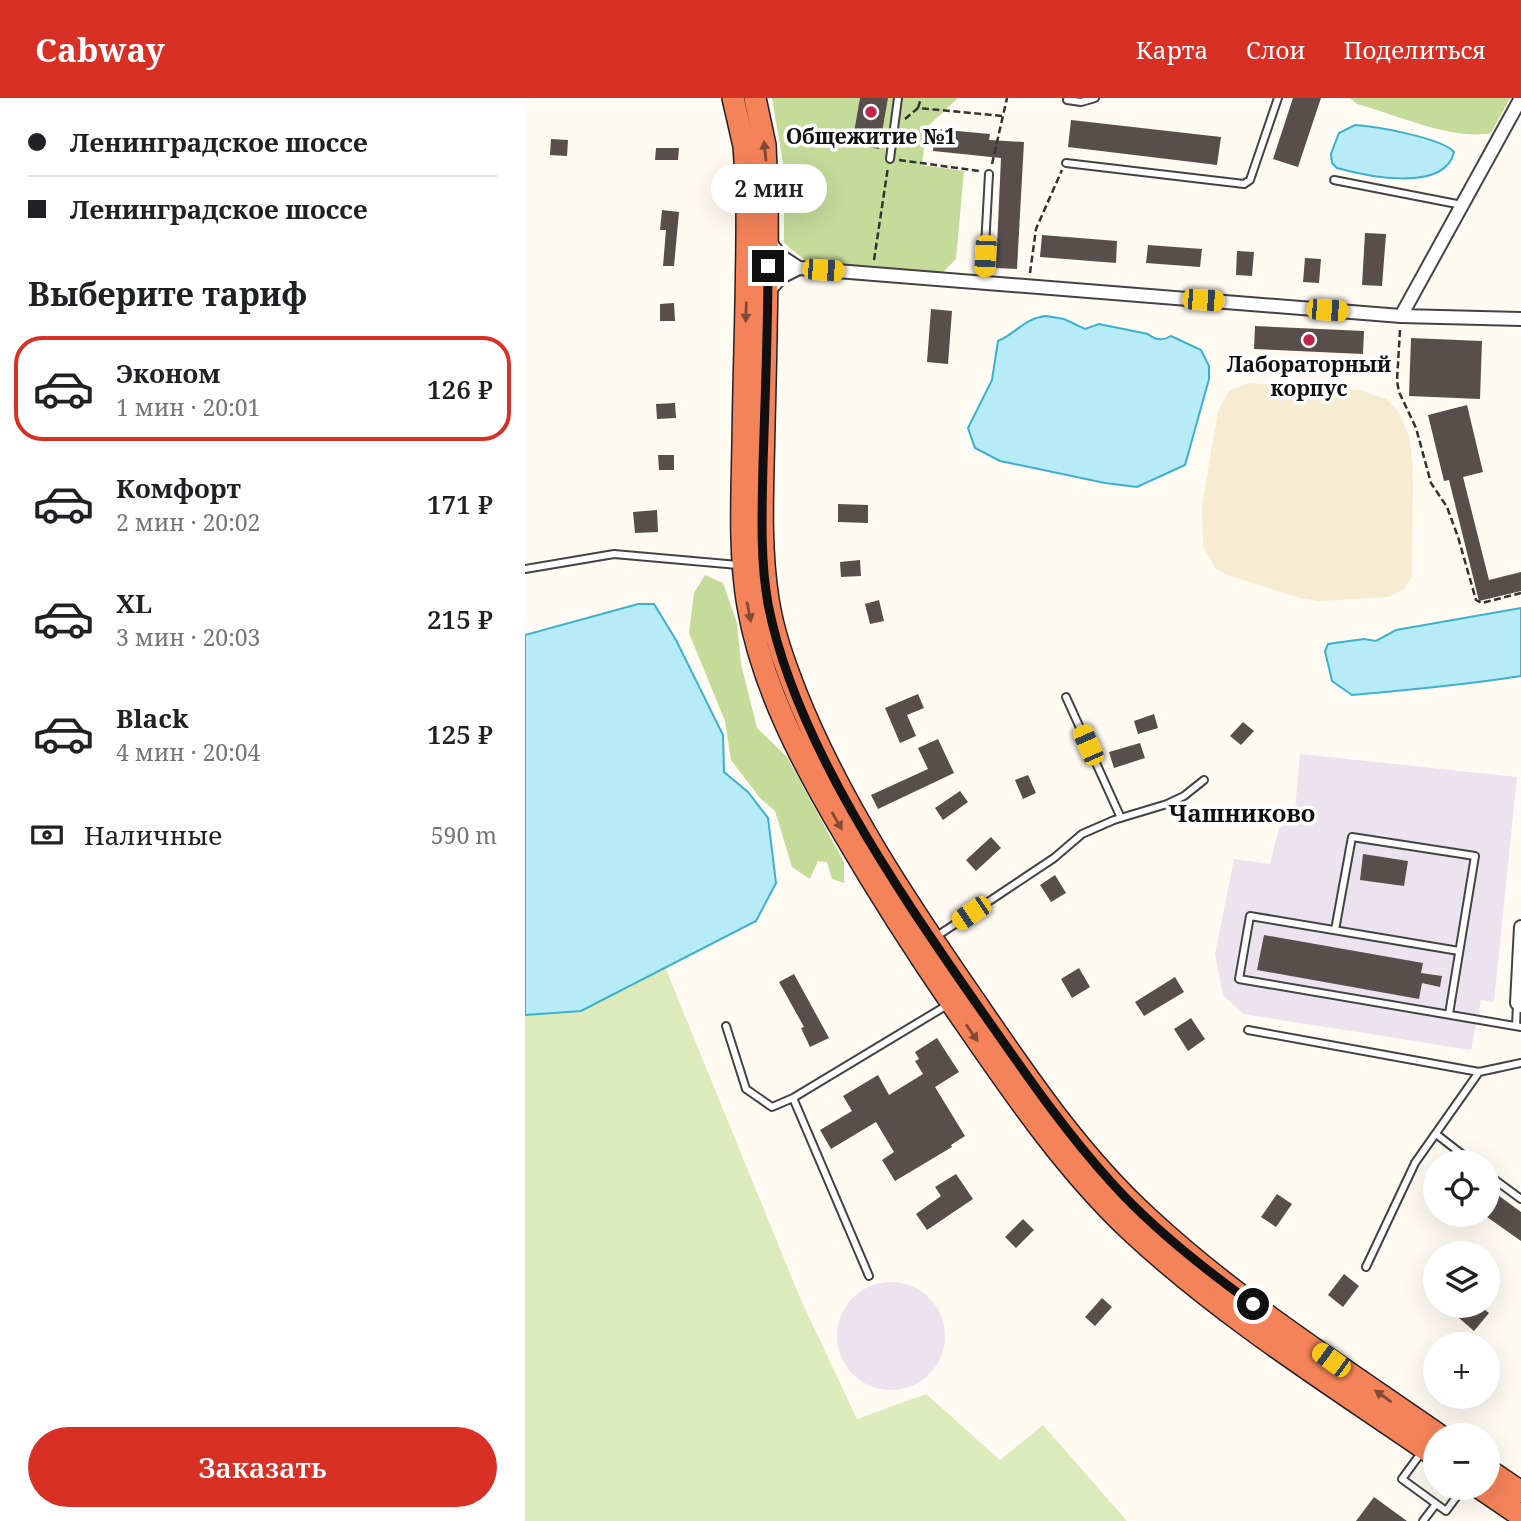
<!DOCTYPE html>
<html lang="ru">
<head>
<meta charset="utf-8">
<style>
  :root { --surface:#fff; --page:#f6f6f6; --text:#202124; --muted:#757577; --line:#e0e0e0; --accent:#d93025 }
  body { margin:0; font-family:"Noto Serif",serif; background:var(--page); color:var(--text); height:100vh; display:flex; flex-direction:column; font-size:26px; white-space:nowrap }
  * { box-sizing:border-box; margin:0 }
  p { font-size:23px; color:var(--muted) }
  .icon { flex:none; width:38px; height:38px; fill:none; stroke:currentColor; stroke-width:2; stroke-linecap:round; stroke-linejoin:round }
  .map { position:relative; flex:1; overflow:hidden }
  .details { display:flex; flex-direction:column; background:var(--surface); width:525px }
  .details>* { flex:none }
  .guide { display:grid; align-content:center; height:154px; padding:0 28px; background:var(--surface) }
  .fabs { position:absolute; left:898px; top:1052px; display:grid; gap:14px }
  .fabs a { display:grid; place-items:center; width:77px; height:77px; border-radius:50%; background:var(--surface); box-shadow:0 7px 28px #0002; font-size:35px }
  .end { position:absolute; width:32px; height:32px; margin:-16px; border:9px solid #101010; background:#fff; box-shadow:0 0 0 4px #fff }
  .from { border-radius:50% }
  .bubble { position:absolute; height:49px; border-radius:24px; background:var(--surface); box-shadow:0 7px 28px #0002; font-size:23px; font-weight:600; line-height:49px; text-align:center }
  .car { position:absolute; width:21px; height:42px; margin:-21px -10px; border-radius:9px; box-shadow:0 0 5px 2px #0007; background:linear-gradient(#f5c518 24%,#345 0 40%,#f5c518 0 76%,#345 0 86%,#f5c518 0) }
  .guide b { display:flex; align-items:center; gap:24px; height:66px; font-size:26px }
  .guide b+b { border-top:2px solid var(--line) }
  .guide i { width:18px; height:18px; background:var(--text) }
  ul { padding:0; list-style:none }
  li { display:flex; align-items:center; gap:21px; height:105px; margin:0 14px 10px; padding:0 14px; border:4px solid transparent; border-radius:28px }
  li div { flex:1 }
  li b { display:block; font-size:26px }
  li em { font-style:normal; font-weight:600 }
  li.selected { border-color:var(--accent) }
  li>.icon { width:63px; height:63px; stroke-width:1.5 }
  h2 { padding:0 28px; font-size:32px; line-height:84px }
  .pay { display:flex; align-items:center; gap:18px; height:77px; padding:0 28px; font-size:26px }
  .pay p { margin-inline-start:auto }
  .cta { display:flex; gap:14px; margin-top:auto; padding:14px 28px }
  .cta a { flex:1; height:80px; border-radius:42px; background:var(--accent); color:#fff; font-size:28px; font-weight:600; line-height:80px; text-align:center }
  header { display:flex; align-items:center; gap:42px; box-sizing:border-box; height:98px; padding:0 35px; background:var(--accent); color:#fff }
  header strong { font-size:33px }
  nav { display:flex; gap:38px; margin-inline-start:auto; font-size:24px }
  main { display:flex; flex:1; min-height:0 }
  .map>svg:first-child { display:block }
  .industrial { fill:#ebe4ee }
  .farmland { fill:#f5ecd2 }
  .green { fill:#ddeabb }
  .forest { fill:#c4db9a }
  .water { fill:#b6ebf7; stroke:#3db0ce; stroke-width:2 }
  .building { fill:#584e4c }
  .lines { fill:none; stroke-linecap:round; stroke-linejoin:round }
  .lane-casing { stroke:#434343; stroke-width:10 }
  .street-casing { stroke:#434343; stroke-width:16 }
  .highway-casing { stroke:#212121; stroke-width:24 }
  .path { stroke:#323232; stroke-width:2.5; stroke-dasharray:7 3.5; stroke-linecap:butt }
  .lane { stroke:#fff; stroke-width:6 }
  .street { stroke:#fff; stroke-width:12 }
  .highway { stroke:#f5835a; stroke-width:21 }
  .oneway { fill:#824a35 }
  .route { stroke:#101010; stroke-width:9 }
  .poi-dot { fill:#c2254b; stroke:#fff; stroke-width:2.5 }
  .labels { text-anchor:middle; dominant-baseline:central; stroke-width:7; stroke-linejoin:round; paint-order:stroke }
  .poi-label { font-size:21px; font-weight:bold; fill:#101010; stroke:#fff }
  .quarter-label { font-size:24px; font-weight:bold; fill:#101010; stroke:#fff }
</style>
</head>
<body>
<header>
<strong>Cabway</strong>
<nav><a>Карта</a><a>Слои</a><a>Поделиться</a></nav>
</header>
<main>
<section class="details">
<div class="guide">
<b><i class="from"></i>Ленинградское шоссе</b>
<b><i></i>Ленинградское шоссе</b>
</div>
<h2>Выберите тариф</h2>
<ul>
<li class="selected"><svg class="icon" aria-label="car" viewBox="0 0 24 24"><path d="M5 17H2v-5l4-1 3-4h7l3 4 3 1v5h-3M9 17h6M6 11h13"/><circle cx="7" cy="17" r="2"/><circle cx="17" cy="17" r="2"/></svg><div><b>Эконом</b><p>1 мин · 20:01</p></div><em>126 ₽</em></li>
<li><svg class="icon" aria-label="car" viewBox="0 0 24 24"><path d="M5 17H2v-5l4-1 3-4h7l3 4 3 1v5h-3M9 17h6M6 11h13"/><circle cx="7" cy="17" r="2"/><circle cx="17" cy="17" r="2"/></svg><div><b>Комфорт</b><p>2 мин · 20:02</p></div><em>171 ₽</em></li>
<li><svg class="icon" aria-label="car" viewBox="0 0 24 24"><path d="M5 17H2v-5l4-1 3-4h7l3 4 3 1v5h-3M9 17h6M6 11h13"/><circle cx="7" cy="17" r="2"/><circle cx="17" cy="17" r="2"/></svg><div><b>XL</b><p>3 мин · 20:03</p></div><em>215 ₽</em></li>
<li><svg class="icon" aria-label="car" viewBox="0 0 24 24"><path d="M5 17H2v-5l4-1 3-4h7l3 4 3 1v5h-3M9 17h6M6 11h13"/><circle cx="7" cy="17" r="2"/><circle cx="17" cy="17" r="2"/></svg><div><b>Black</b><p>4 мин · 20:04</p></div><em>125 ₽</em></li>
</ul>
<div class="pay"><svg class="icon" aria-label="cash" viewBox="0 0 24 24"><path d="M3 7h18v10H3z"/><circle cx="12" cy="12" r="2"/></svg>Наличные<p>590 m</p></div>
<div class="cta"><a>Заказать</a></div>
</section>
<div class="map">
<svg width="996" height="1423" viewBox="0 0 996 1423">
  <rect width="100%" height="100%" fill="#fffaf2"/>
  <!-- industrial -->
  <path class="industrial" d="M775 656 992 679 969 904 956 902 946 952 718 916 698 897 690 856 709 761 745 766 754 730 769 723Z
    M312 1238a54 54 0 1 1 108 0a54 54 0 1 1-108 0Z"/>
  <!-- farmland -->
  <path class="farmland" d="M724 285 834 292 861 301 873 313 884 338 888 369 887 478 879 491 864 499 794 503 775 500 702 477 690 470 678 448 677 408 693 313 704 293Z"/>
  <!-- green -->
  <path class="green" d="M140 869 275 1200 332 1321 401 1296 475 1362 518 1327 602 1423H0V917L56 913Z"/>
  <!-- forest -->
  <path class="forest" d="M247 0H433L401 30 397 67 439 73 431 161 417 175 281 163 259 145V71Z
    M825 0H985L966 35C929 43 869 16 832 6Z
    M180 477 198 485 212 525 216 566 232 630 262 659 319 764V785L307 781 302 764 293 763 285 781 267 769 250 713 235 700 206 662 200 623 164 535 169 495Z"/>
  <!-- water -->
  <path class="water" d="M830 27C850 28 917 40 929 54 920 95 840 78 812 70L807 65 806 56 814 35Z
    M521 218 539 221 560 231 574 226 623 236C630 242 638 243 646 238L676 252 684 268V281L660 367 612 389 580 385 475 363 450 350 443 330 467 282 473 243C492 235 499 220 521 218Z
    M113 506H129L151 542 198 637 199 674 223 694 243 720 251 785 231 823 56 913 0 917V537Z
    M996 510V578C940 587 884 592 827 597L807 583 800 553 803 546 839 541 851 543 871 532Z"/>
  <!-- building -->
  <path class="building" d="M335 0H363L354 51 327 46Z
    M768 0H796L773 69 748 61Z
    M546 22 696 39 692 67 543 49Z
    M410 31 465 36 464 42 499 44 492 171 471 170 476 60 408 53Z
    M26 41 43 42 42 58 25 57Z
    M131 50H154L153 62H130Z
    M137 112 154 114 149 168H138L141 132H135Z
    M840 135 861 136 857 188 837 187Z
    M517 137 592 143 591 165 515 159Z
    M623 147 677 151 675 169 621 165Z
    M712 153 729 154 727 178 711 177Z
    M780 160 796 161 794 185 778 184Z
    M149 205 150 223H135V206Z
    M406 211 427 213 423 266 402 264Z
    M730 228 839 233 838 256 729 251Z
    M886 240 957 243 955 301 884 298Z
    M150 305 151 320 132 321 131 306Z
    M942 307 958 374 938 379 964 482 996 474V493L954 503 924 382 919 383 903 317Z
    M133 357H149V372H134Z
    M313 406 343 407V425L313 424Z
    M132 412 133 434 110 435 108 414Z
    M335 462 336 478 316 479 315 464Z
    M354 502 359 523 345 526 340 506Z
    M393 596 399 610 382 617 391 638 375 645 360 610Z
    M629 616 633 630 613 636 609 623Z
    M718 624 729 633 716 647 705 638Z
    M413 641 429 675 353 711 346 697 403 671 393 650Z
    M615 645 620 660 589 670 584 654Z
    M503 677 511 695 498 701 490 682Z
    M435 693 443 704 418 722 410 710Z
    M466 739 476 750 451 773 441 762Z
    M838 756 883 763 879 788 835 782Z
    M530 777 541 795 526 804 515 787Z
    M739 837 898 865 896 875 917 878 915 889 897 885 894 901 732 872Z
    M554 870 565 889 547 900 536 881Z
    M269 876 304 940 285 949 276 930 279 929 254 884Z
    M650 879 659 894 619 918 610 904Z
    M666 920 680 941 663 953 649 931Z
    M412 940 434 974 410 989 440 1038 426 1047 427 1049 370 1083 357 1062 369 1054 351 1024 306 1051 295 1032 327 1013 318 998 353 977 364 997 398 976 390 963 394 961 390 954Z
    M431 1076 448 1101 402 1132 391 1116 416 1098 410 1089Z
    M962 1089 996 1114V1143L962 1119Z
    M752 1096 767 1106 751 1129 736 1119Z
    M498 1121 509 1132 491 1150 480 1139Z
    M819 1176 834 1188 818 1209 803 1197Z
    M577 1200 587 1209 570 1228 560 1219Z
    M944 1208H955L964 1215 949 1233 934 1220Z
    M849 1399 882 1423H831Z"/>
  <g class="lines">
    <defs>
      <path id="lane" d="M542 2 556 4 570 0
        M365 61 373 0
        M541 65 719 86 725 82 753 0
        M809 82 937 107
        M458 185 464 76
        M0 471 89 456 213 467
        M541 599 596 720
        M810 832 827 739 950 758 924 916
        M412 838 529 760 557 736 589 722 642 706 659 698 679 682
        M934 853 725 818 714 881 996 929
        M201 928 221 991 247 1009 268 1000 424 906
        M991 928 992 905
        M723 932 954 974 996 965
        M268 1000 344 1178
        M911 1036 947 1064
        M962 1076 996 1101
        M841 1169 890 1065 954 974
        M896 1355 877 1381 921 1413 938 1390
        M898 1423 911 1406"/>
      <path id="street" d="M243 142 257 159 274 170 876 218 996 0
        M243 194 256 179 274 170
        M876 218 996 221
        M996 829 992 905 996 908"/>
      <path id="highway" d="M208 0 219 48 222 92C223 177 219 262 218 346 217 400 214 455 223 508 237 589 277 664 318 734 357 801 399 866 443 929 492 1000 543 1074 606 1133 698 1219 807 1287 910 1358
        M230 0 240 47 242 93C243 171 241 249 239 327 238 385 234 444 243 501 248 534 259 564 271 595 315 705 382 805 449 902 501 978 554 1057 623 1120 711 1202 815 1268 914 1337
        M962 1371 996 1394
        M955 1390 996 1418"/>
    </defs>
    <!-- lane casing -->
    <use href="#lane" class="lane-casing"/>
    <!-- street casing -->
    <use href="#street" class="street-casing"/>
    <!-- highway casing -->
    <use href="#highway" class="highway-casing"/>
    <!-- path -->
    <path class="path" d="M393 10 396 0
      M380 21 393 10 477 18
      M374 62 454 73
      M467 66 482 0
      M349 162 363 69
      M505 175 511 131 537 72
      M875 232 872 283 874 294 891 330 906 385 922 409 933 439 951 502 957 505 996 495"/>
    <!-- lane -->
    <use href="#lane" class="lane"/>
    <!-- street -->
    <use href="#street" class="street"/>
    <!-- highway -->
    <use href="#highway" class="highway"/>
  </g>
  <!-- one-way arrows -->
  <defs><path id="oneway-solid" d="M-6-.8H1V-3.2L6.5 0L1 3.2V.8H-6Z" transform="scale(1.75)"/></defs>
  <g class="oneway">
    <use href="#oneway-solid" transform="translate(240 53) rotate(-96)"/>
    <use href="#oneway-solid" transform="translate(221 214) rotate(92)"/>
    <use href="#oneway-solid" transform="translate(224 514) rotate(79)"/>
    <use href="#oneway-solid" transform="translate(312 723) rotate(60)"/>
    <use href="#oneway-solid" transform="translate(447 935) rotate(55)"/>
    <use href="#oneway-solid" transform="translate(858 1298) rotate(-145)"/>
  </g>
  <g class="lines">
    <!-- route -->
    <path class="route" d="M243 168C243 234 240 301 238 367 237 413 235 461 243 506 270 644 372 791 451 905 494 966 536 1029 586 1084 627 1130 678 1170 728 1206"/>
  </g>
  <!-- markers -->
  <g class="poi-dot">
    <circle cx="346" cy="14" r="7"/>
    <circle cx="784" cy="242" r="7"/>
  </g>
  <g class="labels">
    <!-- poi labels -->
    <g class="poi-label">
      <text x="346" y="38">Общежитие №1</text>
      <text x="784" y="266">Лабораторный<tspan x="784" dy="24">корпус</tspan></text>
    </g>
    <!-- quarter labels -->
    <g class="quarter-label">
      <text x="717" y="714">Чашниково</text>
    </g>
  </g>
</svg>
<div class="fabs">
<a><svg class="icon" aria-label="locate" viewBox="0 0 24 24"><circle cx="12" cy="12" r="6"/><path d="M12 2v4M12 18v4M2 12h4M18 12h4"/></svg></a>
<a><svg class="icon" aria-label="layers" viewBox="0 0 24 24"><path d="M12 4l9 5-9 5-9-5zM3 14l9 5 9-5"/></svg></a>
<a>+</a>
<a>−</a>
</div>
<i class="end from" style="left:728px;top:1206px"></i>
<i class="end" style="left:243px;top:168px"></i>
<div class="bubble" style="left:186px;top:66px;width:116px">2 мин</div>
<i class="car" style="left:460px;top:158px;rotate:183deg"></i>
<i class="car" style="left:298px;top:172px;rotate:94deg"></i>
<i class="car" style="left:678px;top:202px;rotate:94deg"></i>
<i class="car" style="left:802px;top:212px;rotate:94deg"></i>
<i class="car" style="left:563px;top:647px;rotate:336deg"></i>
<i class="car" style="left:446px;top:815px;rotate:236deg"></i>
<i class="car" style="left:806px;top:1262px;rotate:306deg"></i>
</div>
</main>
</body>
</html>
